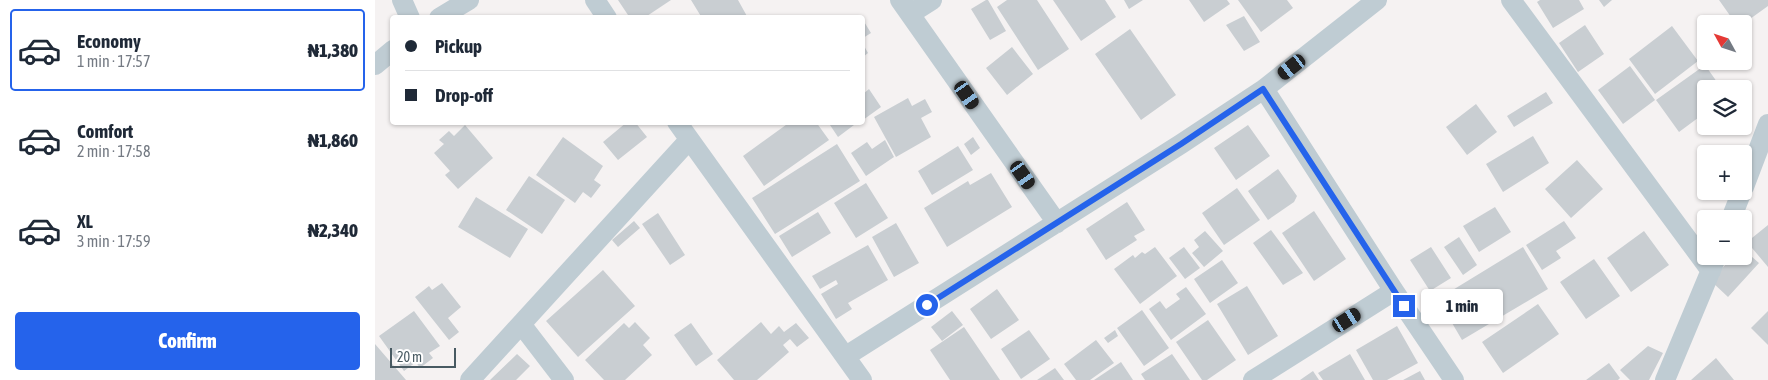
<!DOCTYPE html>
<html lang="en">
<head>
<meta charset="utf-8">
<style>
  :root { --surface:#fff; --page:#f6f6f7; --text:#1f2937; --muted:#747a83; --line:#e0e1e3; --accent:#2563eb }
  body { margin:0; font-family:"Asap Condensed",sans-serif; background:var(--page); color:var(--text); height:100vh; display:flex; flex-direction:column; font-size:19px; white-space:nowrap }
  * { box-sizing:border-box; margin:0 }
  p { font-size:16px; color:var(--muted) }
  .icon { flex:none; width:28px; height:28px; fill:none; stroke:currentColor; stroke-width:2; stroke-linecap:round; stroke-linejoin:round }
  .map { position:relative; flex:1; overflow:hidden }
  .details { display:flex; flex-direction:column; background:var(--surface); width:375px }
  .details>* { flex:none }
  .guide { position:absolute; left:15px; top:15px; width:475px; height:110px; border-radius:5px; box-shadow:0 1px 4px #0004; display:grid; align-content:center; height:110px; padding:0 15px; background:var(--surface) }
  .needle { width:32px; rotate:310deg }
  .buttons { position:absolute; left:1322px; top:15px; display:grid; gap:10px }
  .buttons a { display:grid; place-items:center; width:55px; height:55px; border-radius:5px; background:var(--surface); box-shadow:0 1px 4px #0004; font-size:25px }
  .scale { position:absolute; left:15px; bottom:12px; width:66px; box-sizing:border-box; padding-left:5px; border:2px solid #485a62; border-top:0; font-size:14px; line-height:18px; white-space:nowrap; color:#485a62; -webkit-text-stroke:4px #fff; paint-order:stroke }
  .end { position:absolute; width:22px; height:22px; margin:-11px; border:6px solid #2563eb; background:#fff; box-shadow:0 0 0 2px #fff }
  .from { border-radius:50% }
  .bubble { position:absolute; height:35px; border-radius:5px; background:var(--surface); box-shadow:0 1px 4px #0004; font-size:16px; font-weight:800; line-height:35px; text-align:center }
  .car { position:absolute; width:15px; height:30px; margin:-15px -8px; border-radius:6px; box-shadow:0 0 4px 1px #0007; background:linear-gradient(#222 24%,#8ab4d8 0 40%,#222 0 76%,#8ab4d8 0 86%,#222 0) }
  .guide b { display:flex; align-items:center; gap:18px; height:48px; font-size:19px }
  .guide b+b { border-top:1px solid var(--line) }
  .guide i { width:12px; height:12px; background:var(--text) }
  ul { padding:9px 0 0; list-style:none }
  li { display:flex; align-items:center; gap:15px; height:82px; margin:0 10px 8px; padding:0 5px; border:2px solid transparent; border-radius:5px }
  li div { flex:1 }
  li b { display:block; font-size:19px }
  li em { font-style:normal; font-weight:800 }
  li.selected { border-color:var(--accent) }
  li>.icon { width:45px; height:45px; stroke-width:1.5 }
  .action { display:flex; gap:10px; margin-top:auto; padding:10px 15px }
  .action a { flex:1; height:58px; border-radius:5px; background:var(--accent); color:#fff; font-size:20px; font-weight:800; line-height:58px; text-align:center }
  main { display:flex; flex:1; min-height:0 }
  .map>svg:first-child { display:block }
  .building { fill:#c9ced2 }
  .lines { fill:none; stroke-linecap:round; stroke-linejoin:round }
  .street { stroke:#bfccd3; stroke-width:20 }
  .route { stroke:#2563eb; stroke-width:6 }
</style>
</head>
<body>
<main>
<section class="details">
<ul>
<li class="selected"><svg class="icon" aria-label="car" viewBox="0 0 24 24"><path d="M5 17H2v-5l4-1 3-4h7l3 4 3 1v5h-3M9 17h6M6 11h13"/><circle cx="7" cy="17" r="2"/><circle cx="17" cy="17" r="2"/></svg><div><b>Economy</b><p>1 min · 17:57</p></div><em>₦1,380</em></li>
<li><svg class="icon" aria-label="car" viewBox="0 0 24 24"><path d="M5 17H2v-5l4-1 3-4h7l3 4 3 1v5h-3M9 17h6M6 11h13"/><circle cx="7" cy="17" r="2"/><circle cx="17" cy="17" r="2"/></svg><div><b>Comfort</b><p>2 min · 17:58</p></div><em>₦1,860</em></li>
<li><svg class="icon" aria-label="car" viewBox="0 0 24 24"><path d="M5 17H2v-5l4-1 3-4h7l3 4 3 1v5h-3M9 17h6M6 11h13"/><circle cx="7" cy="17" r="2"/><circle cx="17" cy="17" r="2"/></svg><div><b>XL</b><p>3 min · 17:59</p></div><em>₦2,340</em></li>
</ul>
<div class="action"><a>Confirm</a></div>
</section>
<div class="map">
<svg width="1393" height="380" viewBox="0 0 1393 380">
  <rect width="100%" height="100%" fill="#f5f2f2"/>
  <!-- building -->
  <path class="building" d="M243 0H296L269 18H255Z
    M316 0H363L373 18H327Z
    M611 0H613L631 31 615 40 596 9Z
    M632 0H662L694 49 663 70 622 7Z
    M678 0H730L741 17 706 41Z
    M749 0H768L754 9Z
    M814 0H852L855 4 829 22Z
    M863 0H912L918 8 886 32Z
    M1165 0H1204L1209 9 1178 28 1162 2Z
    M1224 0H1237L1229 7Z
    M1344 0H1393V6L1368 24H1361Z
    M869 16 885 42 869 51 851 25Z
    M488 20 496 33 488 38Z
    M1210 25 1229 54 1203 72 1184 43Z
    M1297 26 1323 61 1280 94 1254 59Z
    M755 29 801 95 766 120 720 54Z
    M488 44 493 53 488 57Z
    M637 47 658 74 632 95 611 68Z
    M1330 65 1347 89H1331V112L1304 132 1281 100Z
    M1255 66 1280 100 1248 124 1223 90Z
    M494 89 506 107 488 120V94Z
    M1171 92 1178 103 1139 127 1132 116Z
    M533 98 537 106 550 99 557 112 546 118 556 137 521 157 499 117Z
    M1101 104 1122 132 1092 155 1071 127Z
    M252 122H260L272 137 243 160 228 142Z
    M415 122H441L454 140 389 186 368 156Z
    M453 122H483L463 137Z
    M90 125 118 158 83 189 70 175 75 171 59 153 69 144 64 140 74 131 79 136Z
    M873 125 895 156 861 180 839 148Z
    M1158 136 1174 163 1128 192 1111 164Z
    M188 137 228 166 219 180 226 185 216 198 208 192 200 203 161 175Z
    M598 137 605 148 596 155 589 144Z
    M510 140 519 157 491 176 476 153 492 142 497 149Z
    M462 144 485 181 400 234 377 198Z
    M583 146 598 170 557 195 543 171Z
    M1202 160 1228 189 1196 218 1170 189Z
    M903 169 922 196 919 202 893 220 873 191Z
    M616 173 637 207 572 247 549 208 593 181 595 185Z
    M154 176 190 200 167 234 131 210Z
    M491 183 513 218 481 238 459 203Z
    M862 188 885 220 849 245 827 213Z
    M101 197 153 229 135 258 83 227Z
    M752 202 770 230 759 236 762 240 731 260 711 229Z
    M1120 207 1136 232 1104 252 1088 226Z
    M939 211 971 259 939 281 907 233Z
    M443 212 456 233 417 257 404 236Z
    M283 213 310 255 295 265 267 224Z
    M259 221 265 228 243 247 237 240Z
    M1189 221 1201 238 1181 251 1186 258 1167 270 1151 245Z
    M521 223 544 263 519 277 497 237Z
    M1393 225V267L1372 242Z
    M896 230 928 273 908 285 878 243Z
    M830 231 848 251 829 267 817 253 824 247 819 240Z
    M1269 231 1294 265 1256 292 1232 258Z
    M1084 237 1102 265 1088 275 1069 247Z
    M493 245 513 280 473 303 477 309 461 319 446 294 463 284 461 280 445 289 437 276Z
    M780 247 802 276 765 304 739 269 758 255 760 258 767 252 770 254Z
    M809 247 825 268 810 279 794 258Z
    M1056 247 1076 278 1055 291 1035 260Z
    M1148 247 1173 289 1087 340 1063 299Z
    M1369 250 1384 263 1353 297 1336 281 1358 256H1369Z
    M1219 259 1245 296 1211 319 1185 282Z
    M847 260 863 283 835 303 819 279Z
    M228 270 260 306 203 357 171 321Z
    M67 283 86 307 73 318 84 332 74 340 40 297 54 286 57 290Z
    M872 286 903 336 873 355 842 304Z
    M811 287 831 314 796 340 774 309 785 301 791 309 805 299 801 294Z
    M622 289 644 320 616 339 595 309Z
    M1163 304 1184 334 1128 373 1107 342Z
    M767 310 794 348 769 366 742 328Z
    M39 311 65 346 54 353 58 358 45 368 41 362 29 371 4 336Z
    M577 311 588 325 567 341 556 327Z
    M1393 311V345L1376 328Z
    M833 320 861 360 832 380H827L801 342Z
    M260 322 275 338 268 345 277 355 250 380H229L210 360 249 323 254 328Z
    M386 322 396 334 404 326 409 332 421 323 434 338 422 347 415 339 408 345 414 352 382 380H359L342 360Z
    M316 323 338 354 321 366 299 335Z
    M1022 326 1043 363 1012 380H998L981 350Z
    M589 327 625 380H575L555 350Z
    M654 330 675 359 646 379 626 349Z
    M740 330 743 336 733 343 729 338Z
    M721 340 739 363 715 380H701L689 364Z
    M0 344 31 380H0Z
    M1273 346 1288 353 1274 380H1255L1245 370Z
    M142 354 155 366 141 380H115Z
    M797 354 815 380H770L766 374Z
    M975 354 990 380H948L943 373Z
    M1341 358 1359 380H1316Z
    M746 362 758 380H719Z
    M1234 363 1245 378 1243 380H1211Z
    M680 368 689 380H662Z
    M938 371 944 380H925Z
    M1045 371 1050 380H1028Z"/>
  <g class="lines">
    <!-- street -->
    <path class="street" d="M27 0 35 18
      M220 0 232 18
      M525 0 682 223
      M1136 0 1336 271
      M535 14 557 0
      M64 18 94 0
      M0 65 18 50
      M889 89 1019 291 1079 380
      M302 122 487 380
      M1369 187 1393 124
      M1356 219 1367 191
      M146 324 189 380
      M471 356 806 144 889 89 1002 0
      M95 380 314 140
      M878 380 1019 291
      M1290 380 1341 258"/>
  </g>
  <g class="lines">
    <!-- route -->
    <path class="route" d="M552 305 806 144 888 89 1029 306"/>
  </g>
</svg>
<div class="buttons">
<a><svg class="needle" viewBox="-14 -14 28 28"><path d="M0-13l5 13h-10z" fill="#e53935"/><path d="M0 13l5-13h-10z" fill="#747a83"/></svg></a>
<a><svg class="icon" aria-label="layers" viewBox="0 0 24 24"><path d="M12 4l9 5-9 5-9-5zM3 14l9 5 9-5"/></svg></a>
<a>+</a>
<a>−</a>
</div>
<div class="scale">20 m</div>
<i class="end from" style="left:552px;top:305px"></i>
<i class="end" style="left:1029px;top:306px"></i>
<div class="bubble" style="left:1046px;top:289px;width:82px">1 min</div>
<i class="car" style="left:917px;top:67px;rotate:232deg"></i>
<i class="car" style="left:592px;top:95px;rotate:145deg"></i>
<i class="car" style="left:648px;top:175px;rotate:145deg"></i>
<i class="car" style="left:972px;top:320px;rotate:58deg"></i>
<div class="guide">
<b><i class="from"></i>Pickup</b>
<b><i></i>Drop-off</b>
</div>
</div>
</main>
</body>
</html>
